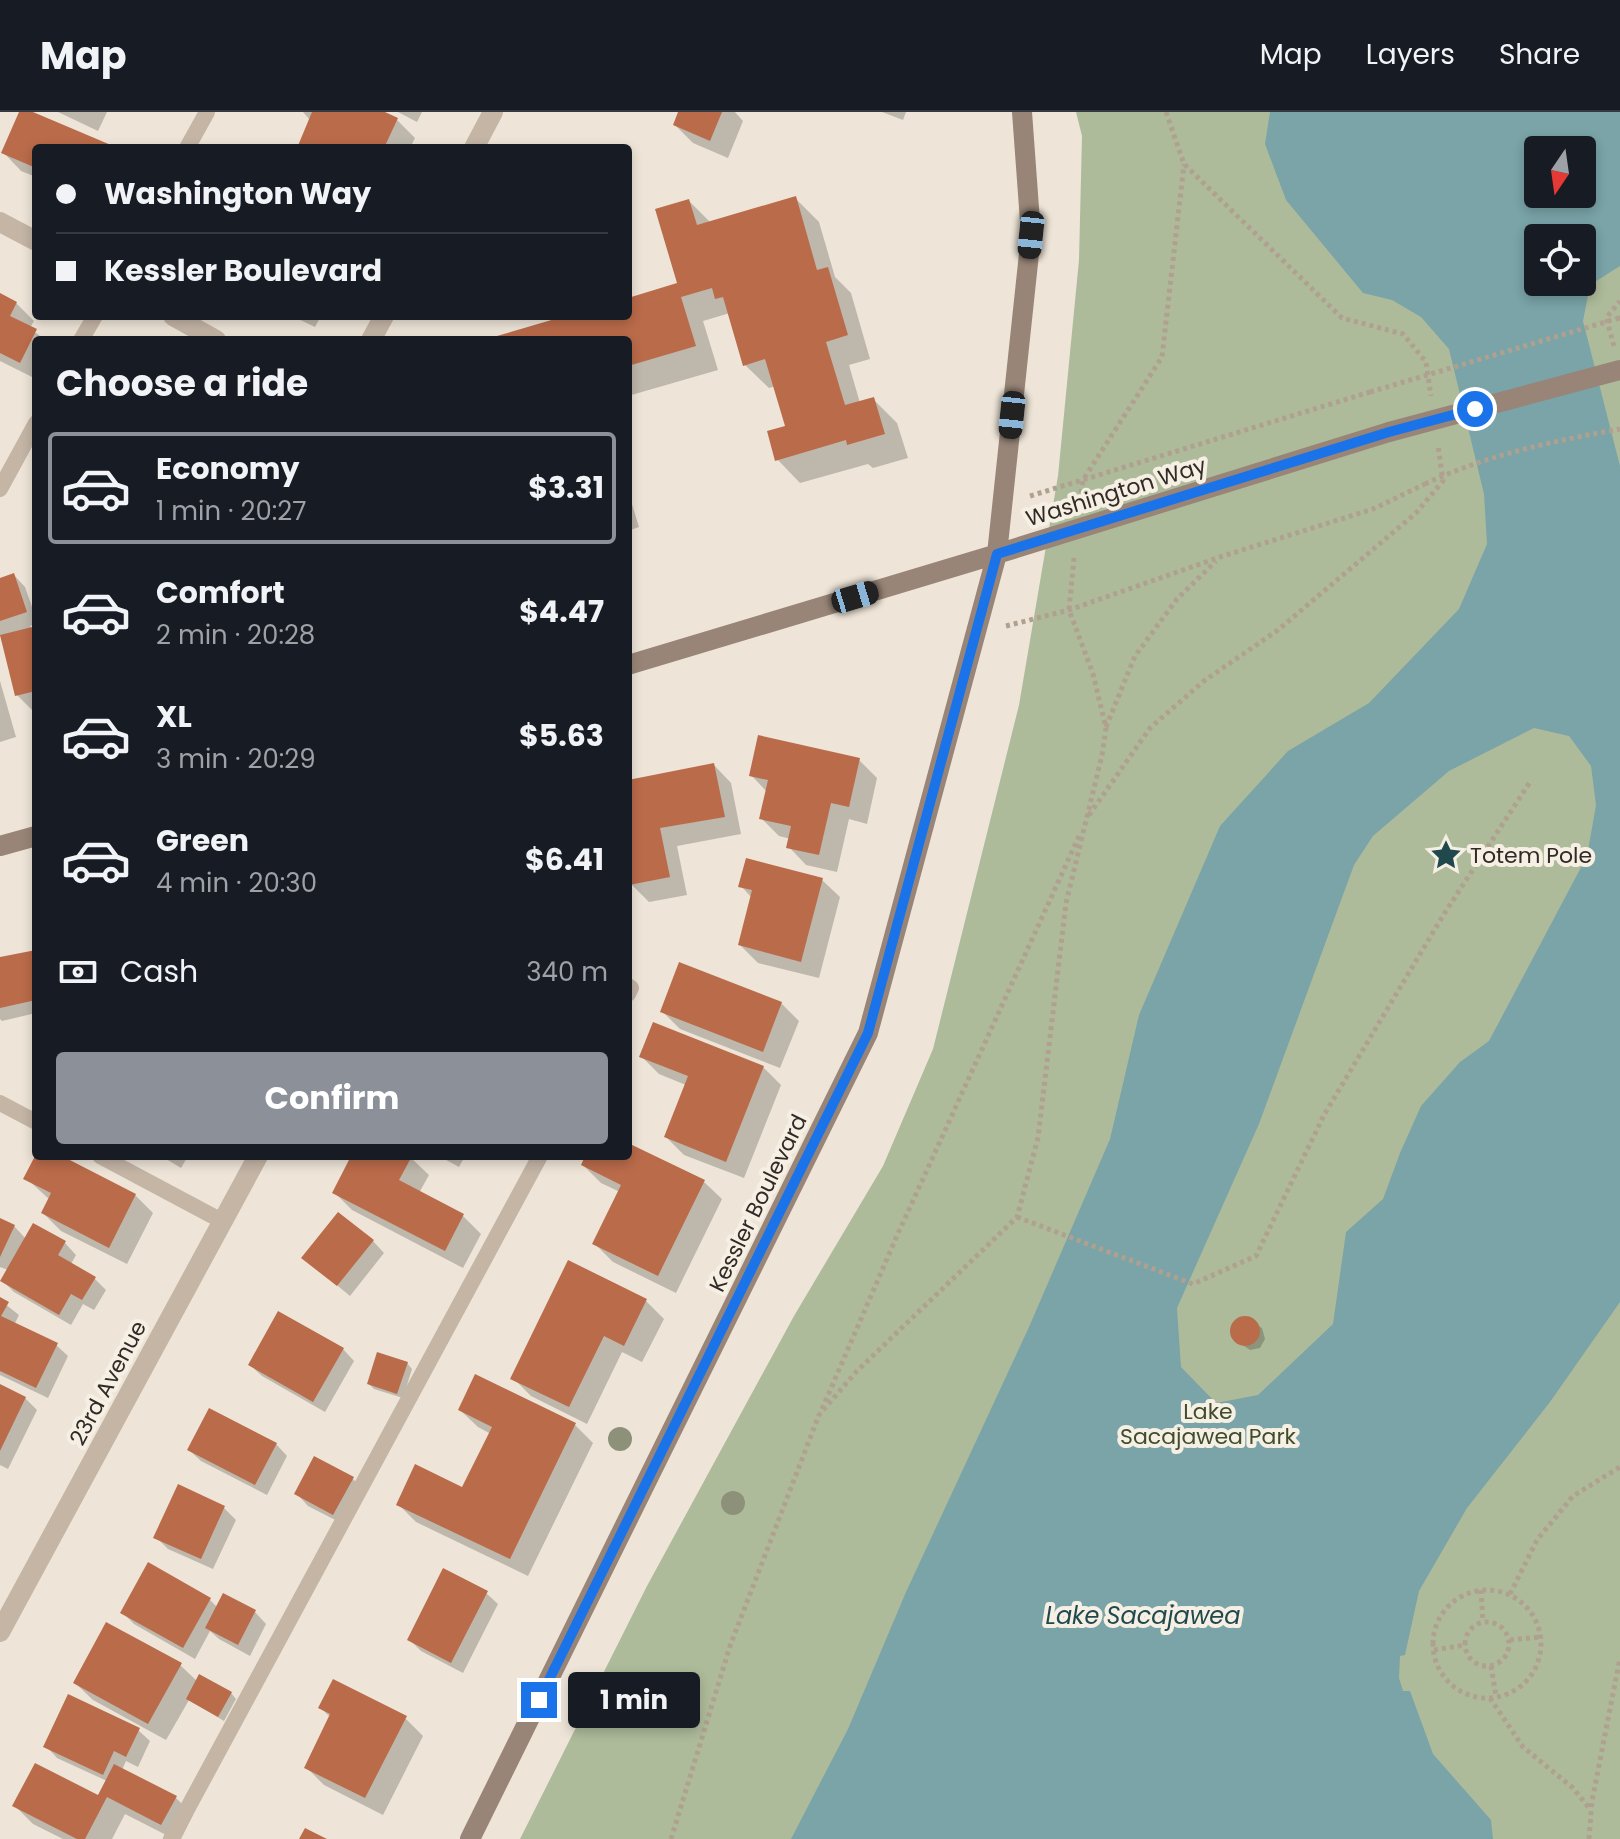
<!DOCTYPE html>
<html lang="en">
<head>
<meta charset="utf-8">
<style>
  :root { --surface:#171b24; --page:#242831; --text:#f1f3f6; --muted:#9ea1a6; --line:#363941; --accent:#8c9099 }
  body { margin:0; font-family:Poppins,sans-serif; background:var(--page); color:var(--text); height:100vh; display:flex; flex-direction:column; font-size:30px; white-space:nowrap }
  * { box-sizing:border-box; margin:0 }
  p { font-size:26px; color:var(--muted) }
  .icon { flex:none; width:44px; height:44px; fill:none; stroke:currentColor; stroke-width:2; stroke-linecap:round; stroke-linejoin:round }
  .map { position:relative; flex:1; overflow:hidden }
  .sheet { position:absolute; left:32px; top:224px; width:600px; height:824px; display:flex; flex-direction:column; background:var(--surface); border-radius:8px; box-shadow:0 4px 12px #0003 }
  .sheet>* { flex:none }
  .banner { position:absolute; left:32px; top:32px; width:600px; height:176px; border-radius:8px; box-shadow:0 4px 12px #0003; display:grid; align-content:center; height:176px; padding:0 24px; background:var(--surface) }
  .needle { width:52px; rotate:193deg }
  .controls { position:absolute; left:1524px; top:24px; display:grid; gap:16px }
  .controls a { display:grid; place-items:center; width:72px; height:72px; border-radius:8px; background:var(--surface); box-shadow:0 4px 12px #0003; font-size:40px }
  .end { position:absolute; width:36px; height:36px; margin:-18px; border:10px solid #1a73e8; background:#fff; box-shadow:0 0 0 4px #fff }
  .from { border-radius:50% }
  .bubble { position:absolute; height:56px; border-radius:8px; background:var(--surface); box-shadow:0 4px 12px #0003; font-size:26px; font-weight:700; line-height:56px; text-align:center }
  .car { position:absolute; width:24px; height:48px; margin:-24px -12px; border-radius:10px; box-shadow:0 0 6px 2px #0007; background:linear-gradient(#222 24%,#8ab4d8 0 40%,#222 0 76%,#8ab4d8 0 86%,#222 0) }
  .banner b { display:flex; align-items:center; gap:28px; height:76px; font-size:30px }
  .banner b+b { border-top:2px solid var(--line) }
  .banner i { width:20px; height:20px; background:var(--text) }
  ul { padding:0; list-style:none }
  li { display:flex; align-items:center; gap:24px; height:112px; margin:0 16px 12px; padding:0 8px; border:4px solid transparent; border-radius:8px }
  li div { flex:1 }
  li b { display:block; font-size:30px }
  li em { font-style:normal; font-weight:700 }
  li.selected { border-color:var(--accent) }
  li>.icon { width:72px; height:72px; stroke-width:1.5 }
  h2 { padding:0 24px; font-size:36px; line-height:96px }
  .pay { display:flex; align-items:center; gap:20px; height:88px; padding:0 24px; font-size:30px }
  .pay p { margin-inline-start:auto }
  .primary-button { display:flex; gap:16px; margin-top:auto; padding:16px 24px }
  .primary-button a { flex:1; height:92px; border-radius:8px; background:var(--accent); color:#fff; font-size:32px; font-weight:700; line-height:92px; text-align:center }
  header { display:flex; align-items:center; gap:48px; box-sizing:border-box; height:112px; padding:0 40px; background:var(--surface); border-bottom:2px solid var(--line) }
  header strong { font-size:38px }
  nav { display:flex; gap:44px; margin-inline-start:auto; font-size:28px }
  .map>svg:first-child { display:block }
  .green { fill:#aebb9a; fill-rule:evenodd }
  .water { fill:#7aa4a8; fill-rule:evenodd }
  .shadow { fill:#0003 }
  .building { fill:#ba6b4a }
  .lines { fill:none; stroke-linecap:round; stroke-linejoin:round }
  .path { stroke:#b0a090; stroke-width:5; stroke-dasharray:4 4; stroke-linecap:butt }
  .lane { stroke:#c4b5a5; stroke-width:16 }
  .street { stroke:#c4b5a5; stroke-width:20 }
  .secondary { stroke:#988577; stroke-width:20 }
  .path-bridge { stroke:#b0a090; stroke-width:5; stroke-dasharray:4 4; stroke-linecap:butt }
  .secondary-bridge { stroke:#988577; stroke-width:20 }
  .tree { fill:#8e9179 }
  .route { stroke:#1a73e8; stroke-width:10 }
  .labels { text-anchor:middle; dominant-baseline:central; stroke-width:8; stroke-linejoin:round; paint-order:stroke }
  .street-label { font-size:22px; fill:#312a26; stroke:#f6efe4 }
  .poi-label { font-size:22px; fill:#312a26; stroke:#f6efe4; text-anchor:start }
  .park-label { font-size:22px; fill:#3f4d2c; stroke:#f6efe4 }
  .water-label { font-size:24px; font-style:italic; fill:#20494e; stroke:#f6efe4 }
</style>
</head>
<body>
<header>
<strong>Map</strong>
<nav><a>Map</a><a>Layers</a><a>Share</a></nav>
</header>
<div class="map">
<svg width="1620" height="1727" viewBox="0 0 1620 1727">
  <rect width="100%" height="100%" fill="#eee5d8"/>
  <!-- green -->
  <path class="green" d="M1076 0H1620V1727H520L647 1474 794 1204 883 1054 933 937 1019 593 1058 364 1079 148 1082 24ZM1538 38H1582V82H1538ZM1538 126H1582V170H1538Z"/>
  <!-- water -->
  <path class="water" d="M1270 0H1620V154L1590 173 1583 209 1620 354V1190L1550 1290 1467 1396 1419 1479 1405 1543 1400 1544 1399 1566 1403 1579H1410L1433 1642 1491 1708 1493 1727H791L848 1617 906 1480 1029 1215 1110 1027 1139 903 1220 714 1288 639 1369 591 1459 497 1487 432 1484 382 1449 237 1421 205 1392 188 1363 181 1286 88 1265 32ZM1538 38H1582V82H1538ZM1538 126H1582V170H1538ZM1534 616 1569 624 1591 654 1596 693 1587 744 1489 929 1460 950 1421 994 1400 1041 1383 1087 1346 1120 1333 1212 1258 1283 1216 1291 1181 1255 1177 1196 1259 1012 1354 753 1373 724 1449 659Z"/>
  <!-- shadow -->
  <path class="shadow" d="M21 0H28L112 36H36V65L21 59 4 41Z
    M58 0H107L98 19Z
    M303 0H380L397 8 415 26 410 36H299L310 8Z
    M398 0H422L417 10Z
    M681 0H735L743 9 728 46 693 31 675 13Z
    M882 0H906L903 8Z
    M795 86 819 110 835 165 851 181 870 247 849 253 860 291 873 287 897 311 908 346 873 356 868 352 800 371 777 347 788 316 776 274 769 276 745 253 730 201 703 209 718 258 628 284V228H500L572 204H628V188L679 173 689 89 711 111Z
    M0 183 16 191 34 209 30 216 45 228H36V267L0 249Z
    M292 204H321L315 215Z
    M628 379 639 415 628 419Z
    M14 463 25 475 36 506V512L30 514 31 517 36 516 35 601 17 583 0 523V468Z
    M0 569 16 625 0 630Z
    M859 648 877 666 867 712 849 707 837 760 806 753 789 735 791 727 779 724 761 706 767 680 751 663Z
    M714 653 731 671 741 722 677 734 687 783 649 790 631 772 628 756V670Z
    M822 768 840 785 819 866 758 851 740 833 752 786 741 774Z
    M36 840V901L2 909 0 907V847Z
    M781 891 799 909 780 956 680 917 662 899Z
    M641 944 763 955 781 973 744 1066 684 1043 666 1025 686 973 659 962Z
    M628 1033 704 1070 722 1087 676 1181 613 1150 595 1132 620 1080 601 1071 583 1053 587 1044H628Z
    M37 1044H58L135 1083 153 1101 127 1152 61 1119 43 1101 50 1088 26 1066Z
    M161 1044H188L181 1056Z
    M353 1044H409L429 1063 419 1081 463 1104 481 1122 463 1156 352 1098 334 1080Z
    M439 1044H465L459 1055Z
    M0 1108 14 1114 26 1127 65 1131 76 1143 71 1152 94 1166 106 1178 94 1198 83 1192 71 1213 14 1180 2 1168 8 1158 0 1155Z
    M373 1129 384 1141 350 1184 304 1146Z
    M0 1188 19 1203 14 1213 56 1233 68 1244 48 1286 0 1263Z
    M646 1189 664 1207 642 1250 622 1240 587 1312 531 1284 513 1266Z
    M1246 1205 1262 1216 1265 1227 1260 1236 1250 1238 1234 1227 1231 1217 1236 1208Z
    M343 1237 354 1249 325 1300 262 1264 250 1253Z
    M407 1251 412 1257 403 1286 374 1277 369 1272Z
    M0 1274 25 1286 37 1298 8 1357 0 1353Z
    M460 1298 575 1313 593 1331 528 1464 416 1410 398 1392 463 1378 491 1322 478 1315Z
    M276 1332 287 1344 267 1383 201 1349 189 1338Z
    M352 1366 364 1378 345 1413 308 1394 297 1382Z
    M224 1396 236 1408 213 1457 168 1437 156 1425Z
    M486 1481 498 1492 463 1561 421 1539 409 1527Z
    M210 1488 218 1496 255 1500 266 1512 250 1544 219 1527 210 1519 195 1547 134 1512 122 1500Z
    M180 1553 198 1570 231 1581 236 1587 224 1609 189 1588 166 1628 93 1588 75 1571Z
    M321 1596 405 1606 423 1624 383 1703 324 1673 306 1655 331 1606Z
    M138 1618 150 1629 138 1655 126 1649 122 1658 175 1685 193 1703 181 1727H174L125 1702 112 1727H63L33 1712 15 1694 99 1686 107 1669 57 1646 46 1634Z"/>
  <!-- building -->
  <path class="building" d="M19 0H33L118 36H36V56L1 41Z
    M312 0H385L398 6 384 36H297Z
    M678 0H722L710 29 673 13Z
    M796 84 817 158 828 155 848 223 826 230 845 293 874 285 885 322 847 333 846 328 775 349 767 319 785 314 765 247 743 254 723 185 715 187 712 176 681 185 696 234 628 254V228H498L497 224 565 204H628V186L677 171 655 97 689 87 697 113Z
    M0 181 17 190 10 204 37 217 20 251 0 241Z
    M14 461 27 500 0 509V466Z
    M36 514V579L15 584 0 523Z
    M758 623 860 646 849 695 831 691 819 743 786 736 791 714 759 707 768 668 749 664Z
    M714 651 725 705 660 716 670 765 629 773 628 668Z
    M746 746 823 766 801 850 738 833 752 778 738 775Z
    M36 838V888L0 896V845Z
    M679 850 782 890 763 940 660 900Z
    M653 910 764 954 726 1050 664 1025 688 964 639 945Z
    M628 1031 705 1068 658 1164 592 1132 621 1073 581 1053 585 1044H628Z
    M35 1044H62L136 1082 109 1136 41 1101 51 1081 23 1067Z
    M351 1044H412L399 1068 464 1102 445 1139 332 1081Z
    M338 1100 374 1128 337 1174 301 1146Z
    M0 1106 15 1113 0 1145Z
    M33 1111 66 1129 58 1143 96 1165 82 1188 71 1182 59 1203 0 1169Z
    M568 1148 647 1187 624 1234 604 1224 569 1295 510 1267Z
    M0 1185 9 1190 1 1204 58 1231 36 1276 0 1259Z
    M278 1199 344 1236 313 1290 248 1253Z
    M1230 1219a15 15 0 1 1 30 0a15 15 0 1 1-30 0Z
    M377 1240 408 1250 397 1282 367 1272Z
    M475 1262 576 1311 510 1447 396 1393 415 1352 462 1375 492 1315 458 1298Z
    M0 1272 26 1285 0 1339Z
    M209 1296 277 1331 255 1373 187 1338Z
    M314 1344 354 1365 333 1403 294 1382Z
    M178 1372 225 1394 201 1447 153 1426Z
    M148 1450 211 1486 183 1536 120 1501Z
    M443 1456 488 1479 451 1551 407 1528Z
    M223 1481 256 1498 238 1533 205 1516Z
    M106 1510 182 1551 148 1612 73 1571Z
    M199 1562 232 1580 218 1605 186 1587Z
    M333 1567 407 1604 365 1686 304 1656 330 1602 318 1596Z
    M68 1582 140 1616 126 1645 114 1639 103 1663 43 1635Z
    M35 1651 98 1683 114 1652 177 1684 161 1713 107 1685 85 1727H77L12 1694Z
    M305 1716 327 1727H299Z"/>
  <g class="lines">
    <!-- path -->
    <path class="path" d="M1166 0 1184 52 1342 206 1403 222 1426 250 1431 284
      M1619 206H1620
      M1614 234 1606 206 1620 189
      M1030 384 1370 280
      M1080 389 1083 368 1162 245 1184 52
      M1006 514 1069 498 1220 445 1373 397 1425 372
      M1106 615 1135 544 1177 487 1216 449
      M1089 703 1150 616 1204 569 1278 518 1416 401 1443 369 1438 333
      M1017 1105 1193 1172 1256 1144 1324 1003 1444 802 1530 670
      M822 1297 896 1126 1080 722
      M1481 1478 1483 1510
      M1433 1532a54 54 0 1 1 108 0a54 54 0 1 1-108 0Z
      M1510 1482 1537 1428 1573 1384 1620 1355
      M1465 1532a22 22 0 1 1 44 0a22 22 0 1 1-44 0Z
      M1510 1528 1540 1525
      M1434 1538 1465 1533
      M1491 1554 1496 1584
      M1490 1586 1523 1635 1573 1676 1590 1697
      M671 1727 730 1534 819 1303 856 1260 1017 1105 1038 1026 1066 791 1102 643 1106 616 1093 562 1069 498 1074 446
      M1589 1727 1592 1689 1620 1546"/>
    <!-- lane -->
    <path class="lane" d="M187 36 207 0
      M81 228 95 204
      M0 377 36 311
      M628 874 631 876 628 882
      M0 991 36 1010
      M100 1044 222 1109
      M171 1727 540 1044"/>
    <!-- street -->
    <path class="street" d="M474 36 493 0
      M0 110 36 129
      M173 204 216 228
      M371 228 384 204
      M0 1520 258 1044"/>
    <!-- secondary -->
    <path class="secondary" d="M628 553 997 442 1389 320
      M0 734 36 724
      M470 1727 868 921 997 442 1031 123 1022 0"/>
    <!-- path-bridge -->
    <path class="path-bridge" d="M1370 280 1619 206
      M1425 372C1486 343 1554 329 1620 317"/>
    <!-- secondary-bridge -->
    <path class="secondary-bridge" d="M1389 320 1620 258"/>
  </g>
  <!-- trees -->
  <g class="tree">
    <circle cx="620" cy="1327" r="12"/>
    <circle cx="733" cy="1391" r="12"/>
  </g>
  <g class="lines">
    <!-- route -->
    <path class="route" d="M539 1588 868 921 997 442 1389 320 1475 297"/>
  </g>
  <!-- icons -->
  <defs>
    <symbol id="sight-bare" viewBox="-9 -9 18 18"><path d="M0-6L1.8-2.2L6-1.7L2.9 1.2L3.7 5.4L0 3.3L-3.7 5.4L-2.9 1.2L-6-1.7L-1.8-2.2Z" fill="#20494e" stroke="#f6efe4" stroke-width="2.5" paint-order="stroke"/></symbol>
  </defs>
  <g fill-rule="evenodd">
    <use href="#sight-bare" x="1424" y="721" width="44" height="44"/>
  </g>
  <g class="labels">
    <!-- street labels -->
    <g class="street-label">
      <text transform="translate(1116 380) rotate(-17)">Washington Way</text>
      <text transform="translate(758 1091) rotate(-64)">Kessler Boulevard</text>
      <text transform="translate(108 1271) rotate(-62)">23rd Avenue</text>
    </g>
    <!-- poi labels -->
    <g class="poi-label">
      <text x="1470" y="743">Totem Pole</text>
    </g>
    <!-- park labels -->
    <g class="park-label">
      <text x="1208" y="1299">Lake<tspan x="1208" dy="25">Sacajawea Park</tspan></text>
    </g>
    <!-- water labels -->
    <g class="water-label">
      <text x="1143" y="1503">Lake Sacajawea</text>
    </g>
  </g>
</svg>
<div class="controls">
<a><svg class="needle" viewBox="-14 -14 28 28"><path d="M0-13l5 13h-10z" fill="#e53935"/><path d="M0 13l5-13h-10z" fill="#9ea1a6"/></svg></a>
<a><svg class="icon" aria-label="locate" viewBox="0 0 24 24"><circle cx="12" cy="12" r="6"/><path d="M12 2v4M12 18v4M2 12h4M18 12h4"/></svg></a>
</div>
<i class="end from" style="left:1475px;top:297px"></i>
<i class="end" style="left:539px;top:1588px"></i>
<div class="bubble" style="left:568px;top:1560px;width:132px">1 min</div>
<i class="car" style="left:1031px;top:123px;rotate:186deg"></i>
<i class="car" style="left:1012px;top:303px;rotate:186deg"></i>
<i class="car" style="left:855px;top:485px;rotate:73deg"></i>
<div class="banner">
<b><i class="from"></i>Washington Way</b>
<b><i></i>Kessler Boulevard</b>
</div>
<section class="sheet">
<h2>Choose a ride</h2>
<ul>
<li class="selected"><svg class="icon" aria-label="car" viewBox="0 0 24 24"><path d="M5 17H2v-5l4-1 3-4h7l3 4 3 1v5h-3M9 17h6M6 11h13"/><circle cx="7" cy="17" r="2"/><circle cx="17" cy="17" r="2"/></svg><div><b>Economy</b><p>1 min · 20:27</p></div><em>$3.31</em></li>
<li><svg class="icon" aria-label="car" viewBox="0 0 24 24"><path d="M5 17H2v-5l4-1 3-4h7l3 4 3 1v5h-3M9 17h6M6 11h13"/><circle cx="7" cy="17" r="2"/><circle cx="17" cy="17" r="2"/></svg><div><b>Comfort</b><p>2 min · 20:28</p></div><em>$4.47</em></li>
<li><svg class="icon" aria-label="car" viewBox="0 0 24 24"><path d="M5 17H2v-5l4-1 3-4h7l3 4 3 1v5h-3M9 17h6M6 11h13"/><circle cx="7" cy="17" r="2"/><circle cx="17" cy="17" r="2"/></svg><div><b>XL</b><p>3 min · 20:29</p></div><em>$5.63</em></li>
<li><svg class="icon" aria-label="car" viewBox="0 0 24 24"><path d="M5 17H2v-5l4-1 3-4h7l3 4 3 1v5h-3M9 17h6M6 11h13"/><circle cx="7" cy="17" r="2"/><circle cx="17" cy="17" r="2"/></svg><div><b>Green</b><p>4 min · 20:30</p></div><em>$6.41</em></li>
</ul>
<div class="pay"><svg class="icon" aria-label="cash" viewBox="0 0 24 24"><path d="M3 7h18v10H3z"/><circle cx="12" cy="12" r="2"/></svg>Cash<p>340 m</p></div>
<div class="primary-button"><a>Confirm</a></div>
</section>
</div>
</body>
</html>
